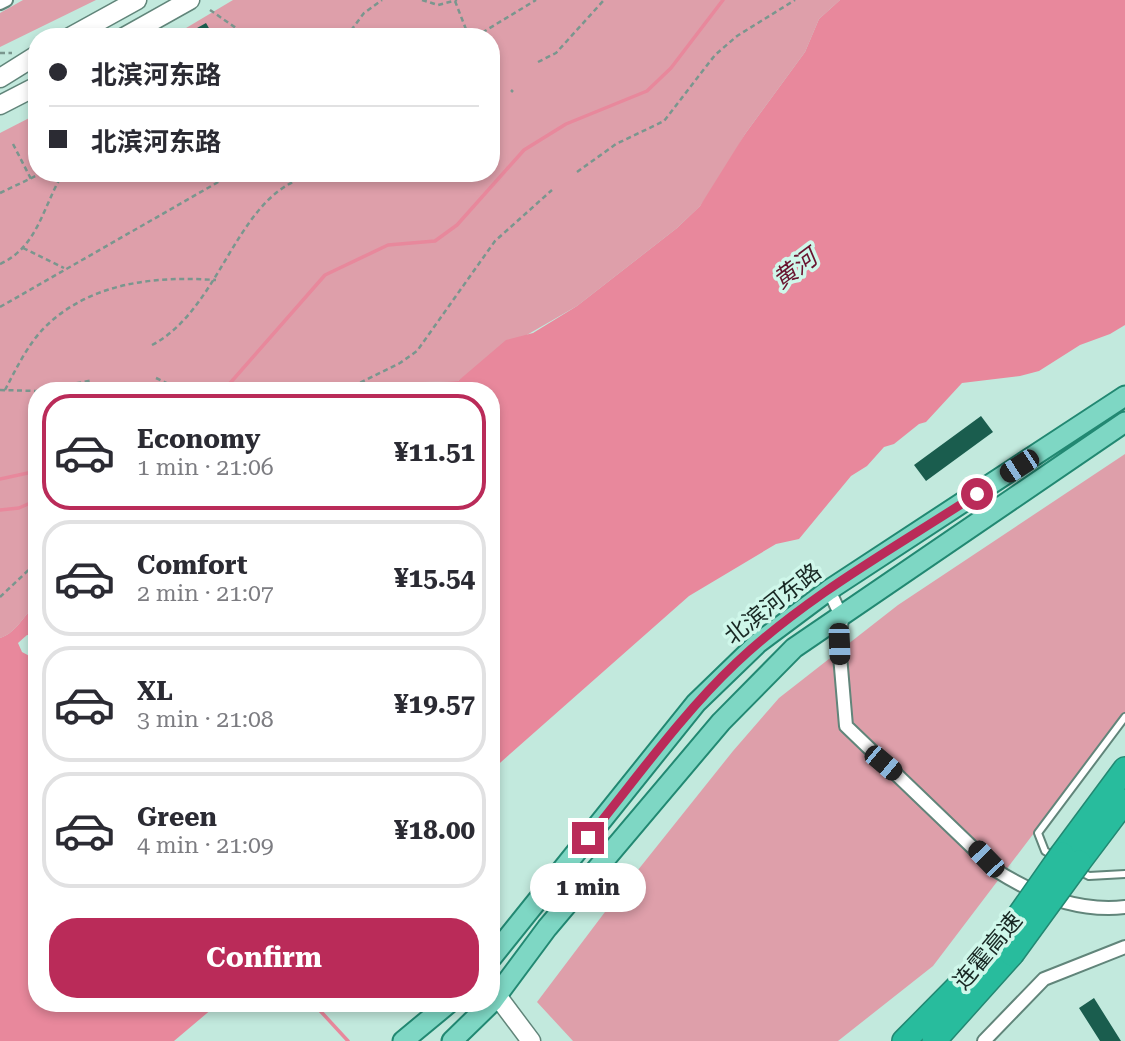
<!DOCTYPE html>
<html lang="en">
<head>
<meta charset="utf-8">
<style>
  :root { --surface:#fff; --page:#f7f7f7; --text:#2b2b33; --muted:#7c7c81; --line:#e1e1e2; --accent:#ba2b59 }
  body { margin:0; font-family:"Roboto Serif","Noto Sans SC",serif; background:var(--page); color:var(--text); height:100vh; display:flex; flex-direction:column; font-size:26px; white-space:nowrap }
  * { box-sizing:border-box; margin:0 }
  p { font-size:23px; color:var(--muted) }
  .icon { flex:none; width:38px; height:38px; fill:none; stroke:currentColor; stroke-width:2; stroke-linecap:round; stroke-linejoin:round }
  .map { position:relative; flex:1; overflow:hidden }
  .panel { position:absolute; left:28px; top:382px; width:472px; height:630px; display:flex; flex-direction:column; background:var(--surface); border-radius:28px; box-shadow:0 4px 10px #0003 }
  .panel>* { flex:none }
  .hud { position:absolute; left:28px; top:28px; width:472px; height:154px; border-radius:28px; box-shadow:0 4px 10px #0003; display:grid; align-content:center; height:154px; padding:0 21px; background:var(--surface) }
  .end { position:absolute; width:32px; height:32px; margin:-16px; border:9px solid #ba2b59; background:#fff; box-shadow:0 0 0 4px #fff }
  .from { border-radius:50% }
  .bubble { position:absolute; height:49px; border-radius:24px; background:var(--surface); box-shadow:0 4px 10px #0003; font-size:23px; font-weight:700; line-height:49px; text-align:center }
  .car { position:absolute; width:21px; height:42px; margin:-21px -10px; border-radius:9px; box-shadow:0 0 5px 2px #0007; background:linear-gradient(#222 24%,#8ab4d8 0 40%,#222 0 76%,#8ab4d8 0 86%,#222 0) }
  .hud b { display:flex; align-items:center; gap:24px; height:66px; font-size:26px }
  .hud b+b { border-top:2px solid var(--line) }
  .hud i { width:18px; height:18px; background:var(--text) }
  ul { padding:12px 0 0; list-style:none }
  li { display:flex; align-items:center; gap:21px; height:116px; margin:0 14px 10px; padding:0 7px; border:4px solid var(--line); border-radius:28px }
  li div { flex:1 }
  li b { display:block; font-size:26px }
  li em { font-style:normal; font-weight:700 }
  li.selected { border-color:var(--accent) }
  li>.icon { width:63px; height:63px; stroke-width:1.5 }
  .button { display:flex; gap:14px; margin-top:auto; padding:14px 21px }
  .button a { flex:1; height:80px; border-radius:28px; background:var(--accent); color:#fff; font-size:28px; font-weight:700; line-height:80px; text-align:center }
  .map>svg:first-child { display:block }
  .green { fill:#de9faa }
  .water { fill:#e8889c }
  .lines { fill:none; stroke-linecap:round; stroke-linejoin:round }
  .stream { stroke:#e8889c; stroke-width:3.5 }
  .building { fill:#1a5d4e }
  .lane-casing { stroke:#61857a; stroke-width:10 }
  .street-casing { stroke:#61857a; stroke-width:16 }
  .secondary-casing { stroke:#61857a; stroke-width:21 }
  .primary-casing { stroke:#228872; stroke-width:23 }
  .highway-casing { stroke:#228872; stroke-width:26 }
  .path { stroke:#7a968e; stroke-width:2.5; stroke-dasharray:5 3.5; stroke-linecap:butt }
  .lane { stroke:#fff; stroke-width:6 }
  .street { stroke:#fff; stroke-width:12 }
  .secondary { stroke:#fff; stroke-width:18 }
  .primary { stroke:#7ed7c4; stroke-width:19 }
  .highway { stroke:#28bc9d; stroke-width:23 }
  .highway-bridge-casing { stroke:#228872; stroke-width:26; stroke-linecap:butt }
  .highway-bridge { stroke:#28bc9d; stroke-width:23 }
  .route { stroke:#ba2b59; stroke-width:9 }
  .labels { text-anchor:middle; dominant-baseline:central; stroke-width:7; stroke-linejoin:round; paint-order:stroke }
  .street-label { font-size:23px; fill:#182723; stroke:#cff7ea }
  .water-label { font-size:24px; font-style:italic; fill:#69132f; stroke:#cff7ea }
</style>
</head>
<body>
<div class="map">
<svg width="1125" height="1041" viewBox="0 0 1125 1041">
  <rect width="100%" height="100%" fill="#c2e9dd"/>
  <!-- green -->
  <path class="green" d="M23 0H96L0 47V13Z
    M233 0H840L819 19 805 52 745 134 718 182 700 206 677 228 577 306 525 336 458 381 424 382 401 390H37V604C22 616 18 632 0 638V133L37 114V173H492V37H171Z
    M1125 454V713L933 966 838 1041H573L537 1002 614 900 733 751 779 698 898 605Z"/>
  <!-- water -->
  <path class="water" d="M840 0H1125V325L1110 334 1080 345 1039 371 1020 376 962 383 926 422 919 424 894 444 884 447 867 466 851 476 799 539 776 544 689 596 492 770V390H401L424 382 458 381 506 340 533 333 577 306 677 228 700 206 745 134 805 52 819 19Z
    M37 604V636L27 635 18 643 22 652 37 660V1003H219L174 1041H0V638C18 632 22 616 37 604Z"/>
  <g class="lines">
    <!-- stream -->
    <path class="stream" d="M224 390 325 275 388 245 435 241 457 225 524 150 566 124 647 91 671 68 723 0
      M0 479 37 471
      M0 510 19 508 37 500
      M313 1003 348 1041"/>
  </g>
  <!-- building -->
  <path class="building" d="M206 23 214 37H181Z
    M981 416 993 432 926 481 914 465Z
    M1094 998 1121 1041H1100L1079 1008Z"/>
  <g class="lines">
    <defs>
      <path id="lane" d="M1055 857 1045 851 1038 833 1125 717
        M1079 871 1089 876 1125 874"/>
      <path id="street" d="M0 3 6 0
        M829 590 842 618 839 644 846 726 997 871C1035 895 1080 912 1125 907
        M984 1041 1044 979 1125 947"/>
      <path id="secondary" d="M70 37 137 0
        M124 37 190 0
        M0 78 37 55
        M0 105 37 86
        M492 989 531 1041"/>
      <path id="primary" d="M492 957 696 703 758 643 829 590 1125 396
        M492 1002 547 928 721 722 794 648 1125 422
        M403 1041 449 1003
        M452 1041 491 1003"/>
      <path id="highway" d="M1062 854 1125 769
        M1079 862 1125 801
        M904 1041 996 948
        M934 1041 1012 954"/>
    </defs>
    <!-- lane casing -->
    <use href="#lane" class="lane-casing"/>
    <!-- street casing -->
    <use href="#street" class="street-casing"/>
    <!-- secondary casing -->
    <use href="#secondary" class="secondary-casing"/>
    <!-- primary casing -->
    <use href="#primary" class="primary-casing"/>
    <!-- highway casing -->
    <use href="#highway" class="highway-casing"/>
    <!-- path -->
    <path class="path" d="M422 0 438 5 457 0
      M455 1 469 37
      M210 10 249 37
      M346 37 364 13 382 0
      M475 37 536 0
      M0 53H12
      M538 62 556 53 604 0
      M511 90 513 92
      M13 144 31 179
      M577 172 616 144 664 121 715 55 737 36 795 0
      M164 173 165 176
      M61 178 98 173
      M0 193 42 173
      M23 248 64 268
      M0 264C38 247 43 206 63 173
      M0 307 234 173
      M152 345C219 310 235 203 300 179 308 176 318 175 326 173
      M156 378 181 390
      M0 390 37 391
      M5 390C16 369 28 344 45 327 91 282 155 276 216 280
      M43 390 93 380
      M345 390 400 363 417 351 495 241 552 190
      M0 597 37 562"/>
    <!-- lane -->
    <use href="#lane" class="lane"/>
    <!-- street -->
    <use href="#street" class="street"/>
    <!-- secondary -->
    <use href="#secondary" class="secondary"/>
    <!-- primary -->
    <use href="#primary" class="primary"/>
    <!-- highway -->
    <use href="#highway" class="highway"/>
    <defs>
      <path id="highway-bridge" d="M996 948 1062 854
        M1012 954 1079 862"/>
    </defs>
    <!-- highway-bridge casing -->
    <use href="#highway-bridge" class="highway-bridge-casing"/>
    <!-- highway-bridge -->
    <use href="#highway-bridge" class="highway-bridge"/>
  </g>
  <g class="lines">
    <!-- route -->
    <path class="route" d="M588 838C636 779 681 715 736 663 808 595 896 547 977 494"/>
  </g>
  <g class="labels">
    <!-- street labels -->
    <g class="street-label">
      <text transform="translate(773 604) rotate(-38)">北滨河东路</text>
      <text transform="translate(988 951) rotate(-50)">连霍高速</text>
    </g>
    <!-- water labels -->
    <g class="water-label">
      <text transform="translate(795 269) rotate(-37)">黄河</text>
    </g>
  </g>
</svg>
<i class="end from" style="left:977px;top:494px"></i>
<i class="end" style="left:588px;top:838px"></i>
<div class="bubble" style="left:530px;top:863px;width:116px">1 min</div>
<i class="car" style="left:1019px;top:466px;rotate:237deg"></i>
<i class="car" style="left:839px;top:644px;rotate:178deg"></i>
<i class="car" style="left:883px;top:763px;rotate:130deg"></i>
<i class="car" style="left:986px;top:859px;rotate:316deg"></i>
<div class="hud">
<b><i class="from"></i>北滨河东路</b>
<b><i></i>北滨河东路</b>
</div>
<section class="panel">
<ul>
<li class="selected"><svg class="icon" aria-label="car" viewBox="0 0 24 24"><path d="M5 17H2v-5l4-1 3-4h7l3 4 3 1v5h-3M9 17h6M6 11h13"/><circle cx="7" cy="17" r="2"/><circle cx="17" cy="17" r="2"/></svg><div><b>Economy</b><p>1 min · 21:06</p></div><em>¥11.51</em></li>
<li><svg class="icon" aria-label="car" viewBox="0 0 24 24"><path d="M5 17H2v-5l4-1 3-4h7l3 4 3 1v5h-3M9 17h6M6 11h13"/><circle cx="7" cy="17" r="2"/><circle cx="17" cy="17" r="2"/></svg><div><b>Comfort</b><p>2 min · 21:07</p></div><em>¥15.54</em></li>
<li><svg class="icon" aria-label="car" viewBox="0 0 24 24"><path d="M5 17H2v-5l4-1 3-4h7l3 4 3 1v5h-3M9 17h6M6 11h13"/><circle cx="7" cy="17" r="2"/><circle cx="17" cy="17" r="2"/></svg><div><b>XL</b><p>3 min · 21:08</p></div><em>¥19.57</em></li>
<li><svg class="icon" aria-label="car" viewBox="0 0 24 24"><path d="M5 17H2v-5l4-1 3-4h7l3 4 3 1v5h-3M9 17h6M6 11h13"/><circle cx="7" cy="17" r="2"/><circle cx="17" cy="17" r="2"/></svg><div><b>Green</b><p>4 min · 21:09</p></div><em>¥18.00</em></li>
</ul>
<div class="button"><a>Confirm</a></div>
</section>
</div>
</body>
</html>
